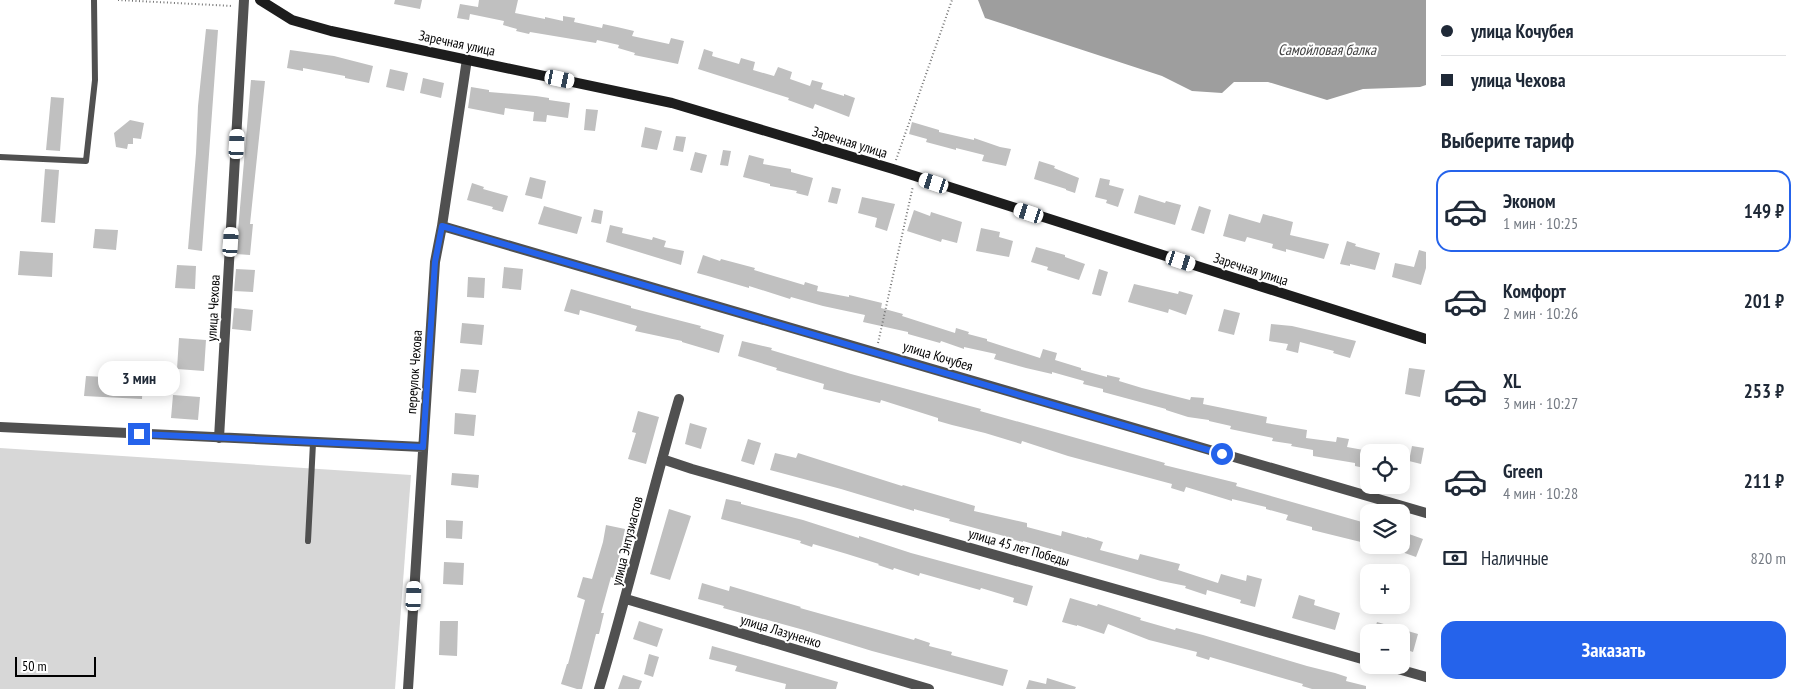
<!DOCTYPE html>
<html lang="ru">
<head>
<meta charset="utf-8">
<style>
  :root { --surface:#fff; --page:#f2f2f3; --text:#1f2937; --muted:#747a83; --line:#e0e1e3; --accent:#2563eb }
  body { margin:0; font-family:"PT Sans Narrow",sans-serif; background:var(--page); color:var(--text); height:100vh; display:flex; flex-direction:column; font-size:19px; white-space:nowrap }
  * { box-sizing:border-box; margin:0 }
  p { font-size:16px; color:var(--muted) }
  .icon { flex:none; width:28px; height:28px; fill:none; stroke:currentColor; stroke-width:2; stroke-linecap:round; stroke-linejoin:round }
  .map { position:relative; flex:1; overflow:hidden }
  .sheet { display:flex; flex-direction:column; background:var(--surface); width:375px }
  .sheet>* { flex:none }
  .top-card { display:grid; align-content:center; height:110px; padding:0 15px; background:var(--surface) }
  .fabs { position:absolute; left:1360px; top:444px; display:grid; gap:10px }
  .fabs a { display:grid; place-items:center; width:50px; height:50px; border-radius:10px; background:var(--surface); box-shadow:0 2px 12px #0003; font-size:25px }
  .scale { position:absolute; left:15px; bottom:12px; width:81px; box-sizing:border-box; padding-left:5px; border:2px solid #000; border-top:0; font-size:14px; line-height:18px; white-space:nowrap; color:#000; -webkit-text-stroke:4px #fff; paint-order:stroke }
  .end { position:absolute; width:22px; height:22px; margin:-11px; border:6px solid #2563eb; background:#fff; box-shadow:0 0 0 2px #fff }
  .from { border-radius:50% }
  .bubble { position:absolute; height:35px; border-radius:15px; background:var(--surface); box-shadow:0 2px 12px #0003; font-size:16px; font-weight:700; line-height:35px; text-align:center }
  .car { position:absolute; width:15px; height:30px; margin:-15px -8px; border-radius:6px; box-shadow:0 0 4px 1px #0007; background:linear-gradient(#fff 24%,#345 0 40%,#fff 0 76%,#345 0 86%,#fff 0) }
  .top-card b { display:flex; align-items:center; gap:18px; height:48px; font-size:19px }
  .top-card b+b { border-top:1px solid var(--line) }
  .top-card i { width:12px; height:12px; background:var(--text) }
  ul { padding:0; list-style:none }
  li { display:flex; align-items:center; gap:15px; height:82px; margin:0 10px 8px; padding:0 5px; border:2px solid transparent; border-radius:15px }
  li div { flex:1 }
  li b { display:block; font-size:19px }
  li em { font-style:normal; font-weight:700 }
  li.current { border-color:var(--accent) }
  li>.icon { width:45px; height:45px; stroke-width:1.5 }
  h2 { padding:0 15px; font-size:22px; line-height:60px }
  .pay { display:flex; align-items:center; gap:12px; height:55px; padding:0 15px; font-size:19px }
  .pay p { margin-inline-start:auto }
  .action { display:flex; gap:10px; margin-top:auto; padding:10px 15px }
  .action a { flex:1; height:58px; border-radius:15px; background:var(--accent); color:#fff; font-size:20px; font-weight:700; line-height:58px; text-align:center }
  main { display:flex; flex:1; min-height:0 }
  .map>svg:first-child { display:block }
  .green { fill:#d7d7d7 }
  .water { fill:#9e9e9e }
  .building { fill:#c0c0c0 }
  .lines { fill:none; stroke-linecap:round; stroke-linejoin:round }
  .path { stroke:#727272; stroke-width:2; stroke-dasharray:1 2.5; stroke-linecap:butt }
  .lane { stroke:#505050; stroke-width:6 }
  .street { stroke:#505050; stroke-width:10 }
  .secondary { stroke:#1d1d1d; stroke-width:10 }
  .route { stroke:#2563eb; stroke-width:6 }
  .labels { text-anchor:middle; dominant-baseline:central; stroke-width:4; stroke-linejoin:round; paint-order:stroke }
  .street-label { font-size:14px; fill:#000; stroke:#fff }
  .water-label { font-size:15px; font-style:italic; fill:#3f3f3f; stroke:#fff }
</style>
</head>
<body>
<main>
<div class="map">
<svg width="1426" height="689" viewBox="0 0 1426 689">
  <rect width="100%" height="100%" fill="#fff"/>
  <!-- green -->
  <path class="green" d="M0 448 411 475 395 689H0Z"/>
  <!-- water -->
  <path class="water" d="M978 0H1426V85L1420 87 1363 89 1327 100 1268 82H1234L1222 93 1192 91 1162 76 985 18Z"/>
  <!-- building -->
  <path class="building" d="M395 0H422L420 9 394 4Z
    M479 0H518L515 13 545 19V17L563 21V16L575 18 574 22 602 28 603 24 617 27 634 31 632 36 669 44 671 38 684 41 678 64 634 55 635 53 618 48 619 45 597 40 596 43 530 32 529 34 516 31 517 29 503 25 504 21 470 14 469 20 457 18 460 4 478 7Z
    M206 29 218 30 202 251 188 249 196 153 198 106Z
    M704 49 713 52 712 56 739 64 741 58 755 62 753 70 774 76 778 67 792 72 790 79 810 86 812 80 823 83 821 89 844 96V94L855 98 849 117 815 104 813 109 788 100 789 98 698 69Z
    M290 50 334 56 373 66 369 83 345 78V76L303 68V71L287 68Z
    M390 69 408 73 404 91 386 87Z
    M423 78 444 83 441 98 420 93Z
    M251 80 265 81 250 224H253L250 255 236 254Z
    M471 87 489 90V92L536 96 549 98V100L570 103 568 118 547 115 546 122 533 121 534 112 505 108 504 115 468 108Z
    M51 97 64 98 60 151 46 150Z
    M586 109 598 110 595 131 584 130Z
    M130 120 144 123 141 139 133 138V144H128L127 149 116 147 114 133Z
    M912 122 939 130V132L974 140V138L1000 147 1011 149 1006 166 982 161 984 155 956 148V150L926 142 927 139 909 134Z
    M645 127 662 131 657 150 641 147Z
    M676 136 686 137 683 152 673 150Z
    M723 150 731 151 728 166 720 165Z
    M695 152 707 155 702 173 690 170Z
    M749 155 764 159 763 164 791 169V172L813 178 808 196 796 193 797 191 770 186V184L743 177Z
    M1039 161 1055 166 1054 168 1079 178 1075 193 1066 190V189L1034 179Z
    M45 169 59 170 55 223 41 222Z
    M530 177 546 181 542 199 525 195Z
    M1100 178 1110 180 1109 185 1124 189 1118 207 1106 203 1107 200 1095 197Z
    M472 183 484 187 483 189 508 196 503 212 492 209 493 207 467 200Z
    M832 187 841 189 837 204 828 202Z
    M1139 195 1165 203 1166 201 1181 205 1175 225 1134 213Z
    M862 197 895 204 887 231 875 227 877 218 858 213Z
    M544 206 582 217 577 234 538 224Z
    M1199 206 1211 210 1204 234 1191 230Z
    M594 209 603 211 601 224 591 222Z
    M914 210 930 216 931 212 962 222 957 243 942 239 941 242 907 231Z
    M1229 214 1260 223 1263 214 1293 222 1290 235 1329 244 1324 259 1286 249V252L1272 248 1273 244 1247 237 1245 242 1223 236Z
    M610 225 623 228 622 233 652 240 653 237 666 241 664 247 684 251 681 265 606 242Z
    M981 228 1000 232 999 237 1013 241 1009 257 976 251Z
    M95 229 118 230 116 250 93 248Z
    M1347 241 1356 244 1355 246 1380 253 1375 270 1350 264V266L1340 264Z
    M1036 247 1065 255V257L1085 264 1079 280 1047 270 1048 267 1031 262Z
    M1419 250 1426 252V268L1421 285 1392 277 1395 263 1414 267Z
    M20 251 53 253 52 277 18 275Z
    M703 255 720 261 721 259 755 268 754 270 804 285 805 282 818 286 817 291 849 297V295L882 303 881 308 903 314 902 316 955 333 956 328 969 332 968 334 987 339V341L1040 358 1043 349 1057 353 1055 360 1081 368V370L1107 377V375L1120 378 1119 381 1142 388 1190 400 1191 397 1204 398 1203 404 1267 417 1266 423 1307 430 1306 438 1336 442 1337 437 1349 439 1347 447 1369 451V469L1355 466V463L1313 456V450L1291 446 1292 444 1272 441 1273 438 1230 429 1231 426 1209 421V420L1188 417 1166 410V409L1103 392V389L1083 384 1084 381 1052 372V374L1026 368 994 359 996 354 964 347V349L941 341 940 343 908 334V332L863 322 865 315 823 306 791 297 790 299 749 286V288L708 276 697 273Z
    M177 265 196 266 195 289 175 288Z
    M504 267 523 269 521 290 502 288Z
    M236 269 255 270 253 292 234 291Z
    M1099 269 1108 272 1101 296 1092 294Z
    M468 277 485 278 484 298 467 297Z
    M1134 284 1178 294 1179 291 1193 295 1186 315 1169 309 1168 313 1128 302Z
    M571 289 631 306V308L701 326 700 328 724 335 719 353 682 342V341L635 331 637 326 580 310 579 315 564 311Z
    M234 308 253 310 251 331 232 329Z
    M1224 309 1240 313 1234 335 1218 331Z
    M462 323 484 325 482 345 460 343Z
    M1271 324 1292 326 1356 341 1350 358 1333 353 1334 351 1300 342 1298 353 1286 350 1288 344 1269 341Z
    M179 338 206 340 204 371 177 369Z
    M742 341 772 348 771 350 851 374 981 409 980 411 1165 463 1164 465 1237 483 1236 486 1369 524V544L1312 530V527L1286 520 1288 515 1266 509V507L1232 499V501L1186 487 1184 492 1171 488 1172 484 1068 456 1022 441 1021 444 985 433 952 425 938 421V418L881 400 880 403 823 389 824 384 776 370 777 368 738 356Z
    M1409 368 1425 370 1420 397 1405 394Z
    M461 369 479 370 476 393 458 391Z
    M86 376 143 379 142 399 84 396Z
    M173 395 200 397 198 420 171 418Z
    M638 411 659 417 646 464 628 459 636 433 632 432Z
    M455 413 476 415 474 436 454 434Z
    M690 423 707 428 701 449 685 444Z
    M748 439 761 443 754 465 741 461Z
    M1412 446 1424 448 1421 464 1409 461Z
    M775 453 796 458 798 453 902 486 903 485 975 506 974 511 1027 523V527L1061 536 1062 531 1087 538V537L1103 542 1100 550 1138 560 1140 554 1180 564 1178 570 1218 583 1221 574 1246 581 1247 575 1262 579 1255 607 1240 603 1241 600 1207 590 1206 595 1185 588 1186 586 1161 581 1023 541V542L1003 537 1004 536 949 521 950 519 914 509V511L841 489 770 470Z
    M452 473 479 475 478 488 451 485Z
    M726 499 741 502V504L803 520 859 538V536L911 553 1033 586 1027 606 1013 602 1014 598 981 588 980 590 920 573 919 576 894 568 893 570 878 565 879 564 847 554 813 544 812 547 800 543 801 541 721 519Z
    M669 509 691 516 670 580 650 574Z
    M446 520 463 521 462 539 446 538Z
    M606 525 625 529 619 558 613 578 611 577 601 613H604L599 634H596L582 689H577L561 684 567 664H568L585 600 577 597 583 577 592 579 603 542Z
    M1409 534 1423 539 1416 557 1385 546V545H1405Z
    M444 562 464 563 463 585 443 584Z
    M702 583 729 591 730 586 801 607 800 608 886 632 914 640 915 638 930 643 929 646 952 652 951 655 1008 670 1003 686 872 651 804 630 723 608 724 606 698 599Z
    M1299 595 1315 600 1314 605 1340 613 1335 630 1292 618Z
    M1070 598 1097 606 1098 604 1141 618 1140 620 1175 630 1176 628 1203 635 1307 666 1335 673 1347 677 1346 681 1366 686V689H1312L1302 686 1303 684 1210 657 1209 660 1196 656 1197 652 1149 640 1108 624 1104 634 1077 625V626L1062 622Z
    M440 621H458L457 656 439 655Z
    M639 621 663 629 657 647 633 639Z
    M1377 622 1418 634 1413 652 1401 648 1404 632H1374Z
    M712 646 838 682 836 689H785L786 684 735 671 737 666 709 659Z
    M649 654 659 657 653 677 644 674Z
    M623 675 642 681 639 689H618Z
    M1047 678 1076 687 1075 689H1026L1029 680 1046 684Z"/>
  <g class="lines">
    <!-- path -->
    <path class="path" d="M118 0 233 6
      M896 160 952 0
      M878 343 913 186"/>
    <!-- lane -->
    <path class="lane" d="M0 157 86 161 95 80 94 0
      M308 541 313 443"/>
    <!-- street -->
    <path class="street" d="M442 226 1426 513
      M0 427 423 447
      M219 438 244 0
      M662 459 692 469 1369 661
      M626 599 929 689
      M1384 665 1426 677
      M408 689 435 262 442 226 467 59
      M599 689C628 593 651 495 679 399"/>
    <!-- secondary -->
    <path class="secondary" d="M260 0 292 20 331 31 672 103 893 169 1426 339"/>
  </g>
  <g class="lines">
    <!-- route -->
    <path class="route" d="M139 434 423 447 435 262 442 226 1222 454"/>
  </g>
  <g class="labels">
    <!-- street labels -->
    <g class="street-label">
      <text transform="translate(457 43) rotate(12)">Заречная улица</text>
      <text transform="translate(850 142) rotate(17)">Заречная улица</text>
      <text transform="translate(1251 269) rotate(18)">Заречная улица</text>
      <text transform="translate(213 308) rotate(-87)">улица Чехова</text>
      <text transform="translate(938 356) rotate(17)">улица Кочубея</text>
      <text transform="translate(414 372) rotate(-86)">переулок Чехова</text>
      <text transform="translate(627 541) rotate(-76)">улица Энтузиастов</text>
      <text transform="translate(1019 547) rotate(16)">улица 45 лет Победы</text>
      <text transform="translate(781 631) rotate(17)">улица Лазуненко</text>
    </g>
    <!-- water labels -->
    <g class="water-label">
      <text x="1327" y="49">Самойловая балка</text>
    </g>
  </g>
</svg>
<div class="fabs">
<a><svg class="icon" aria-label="locate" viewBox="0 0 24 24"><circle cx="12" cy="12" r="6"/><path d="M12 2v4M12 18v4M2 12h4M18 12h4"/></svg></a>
<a><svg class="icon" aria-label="layers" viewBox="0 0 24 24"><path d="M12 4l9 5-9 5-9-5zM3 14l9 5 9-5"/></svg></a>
<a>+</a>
<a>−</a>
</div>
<div class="scale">50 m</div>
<i class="end from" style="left:1222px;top:454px"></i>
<i class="end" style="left:139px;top:434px"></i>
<div class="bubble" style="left:98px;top:361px;width:82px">3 мин</div>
<i class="car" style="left:560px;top:79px;rotate:102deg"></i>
<i class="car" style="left:237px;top:144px;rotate:3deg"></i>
<i class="car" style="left:934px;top:183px;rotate:288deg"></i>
<i class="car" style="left:1029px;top:213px;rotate:288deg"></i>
<i class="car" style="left:231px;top:242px;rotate:4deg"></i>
<i class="car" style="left:1181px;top:261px;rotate:108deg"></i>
<i class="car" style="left:414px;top:596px;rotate:3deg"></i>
</div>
<section class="sheet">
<div class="top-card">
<b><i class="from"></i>улица Кочубея</b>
<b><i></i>улица Чехова</b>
</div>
<h2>Выберите тариф</h2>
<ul>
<li class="current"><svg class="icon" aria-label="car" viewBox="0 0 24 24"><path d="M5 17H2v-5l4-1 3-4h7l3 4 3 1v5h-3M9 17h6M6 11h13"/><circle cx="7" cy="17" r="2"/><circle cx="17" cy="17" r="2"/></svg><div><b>Эконом</b><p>1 мин · 10:25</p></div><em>149 ₽</em></li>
<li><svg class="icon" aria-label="car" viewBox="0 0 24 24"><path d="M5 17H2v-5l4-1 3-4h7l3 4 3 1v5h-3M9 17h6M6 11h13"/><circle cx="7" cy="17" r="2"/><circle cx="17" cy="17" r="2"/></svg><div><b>Комфорт</b><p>2 мин · 10:26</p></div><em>201 ₽</em></li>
<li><svg class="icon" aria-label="car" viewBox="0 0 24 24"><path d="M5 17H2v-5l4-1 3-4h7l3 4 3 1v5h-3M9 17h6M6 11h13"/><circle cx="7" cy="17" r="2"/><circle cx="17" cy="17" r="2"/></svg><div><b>XL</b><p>3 мин · 10:27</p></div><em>253 ₽</em></li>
<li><svg class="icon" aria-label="car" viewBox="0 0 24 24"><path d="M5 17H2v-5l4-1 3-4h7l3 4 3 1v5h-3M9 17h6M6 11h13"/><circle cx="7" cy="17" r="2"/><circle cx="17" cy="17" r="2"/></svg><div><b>Green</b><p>4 мин · 10:28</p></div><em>211 ₽</em></li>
</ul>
<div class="pay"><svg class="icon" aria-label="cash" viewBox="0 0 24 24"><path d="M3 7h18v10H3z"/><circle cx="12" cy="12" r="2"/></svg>Наличные<p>820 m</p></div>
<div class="action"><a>Заказать</a></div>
</section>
</main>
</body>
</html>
